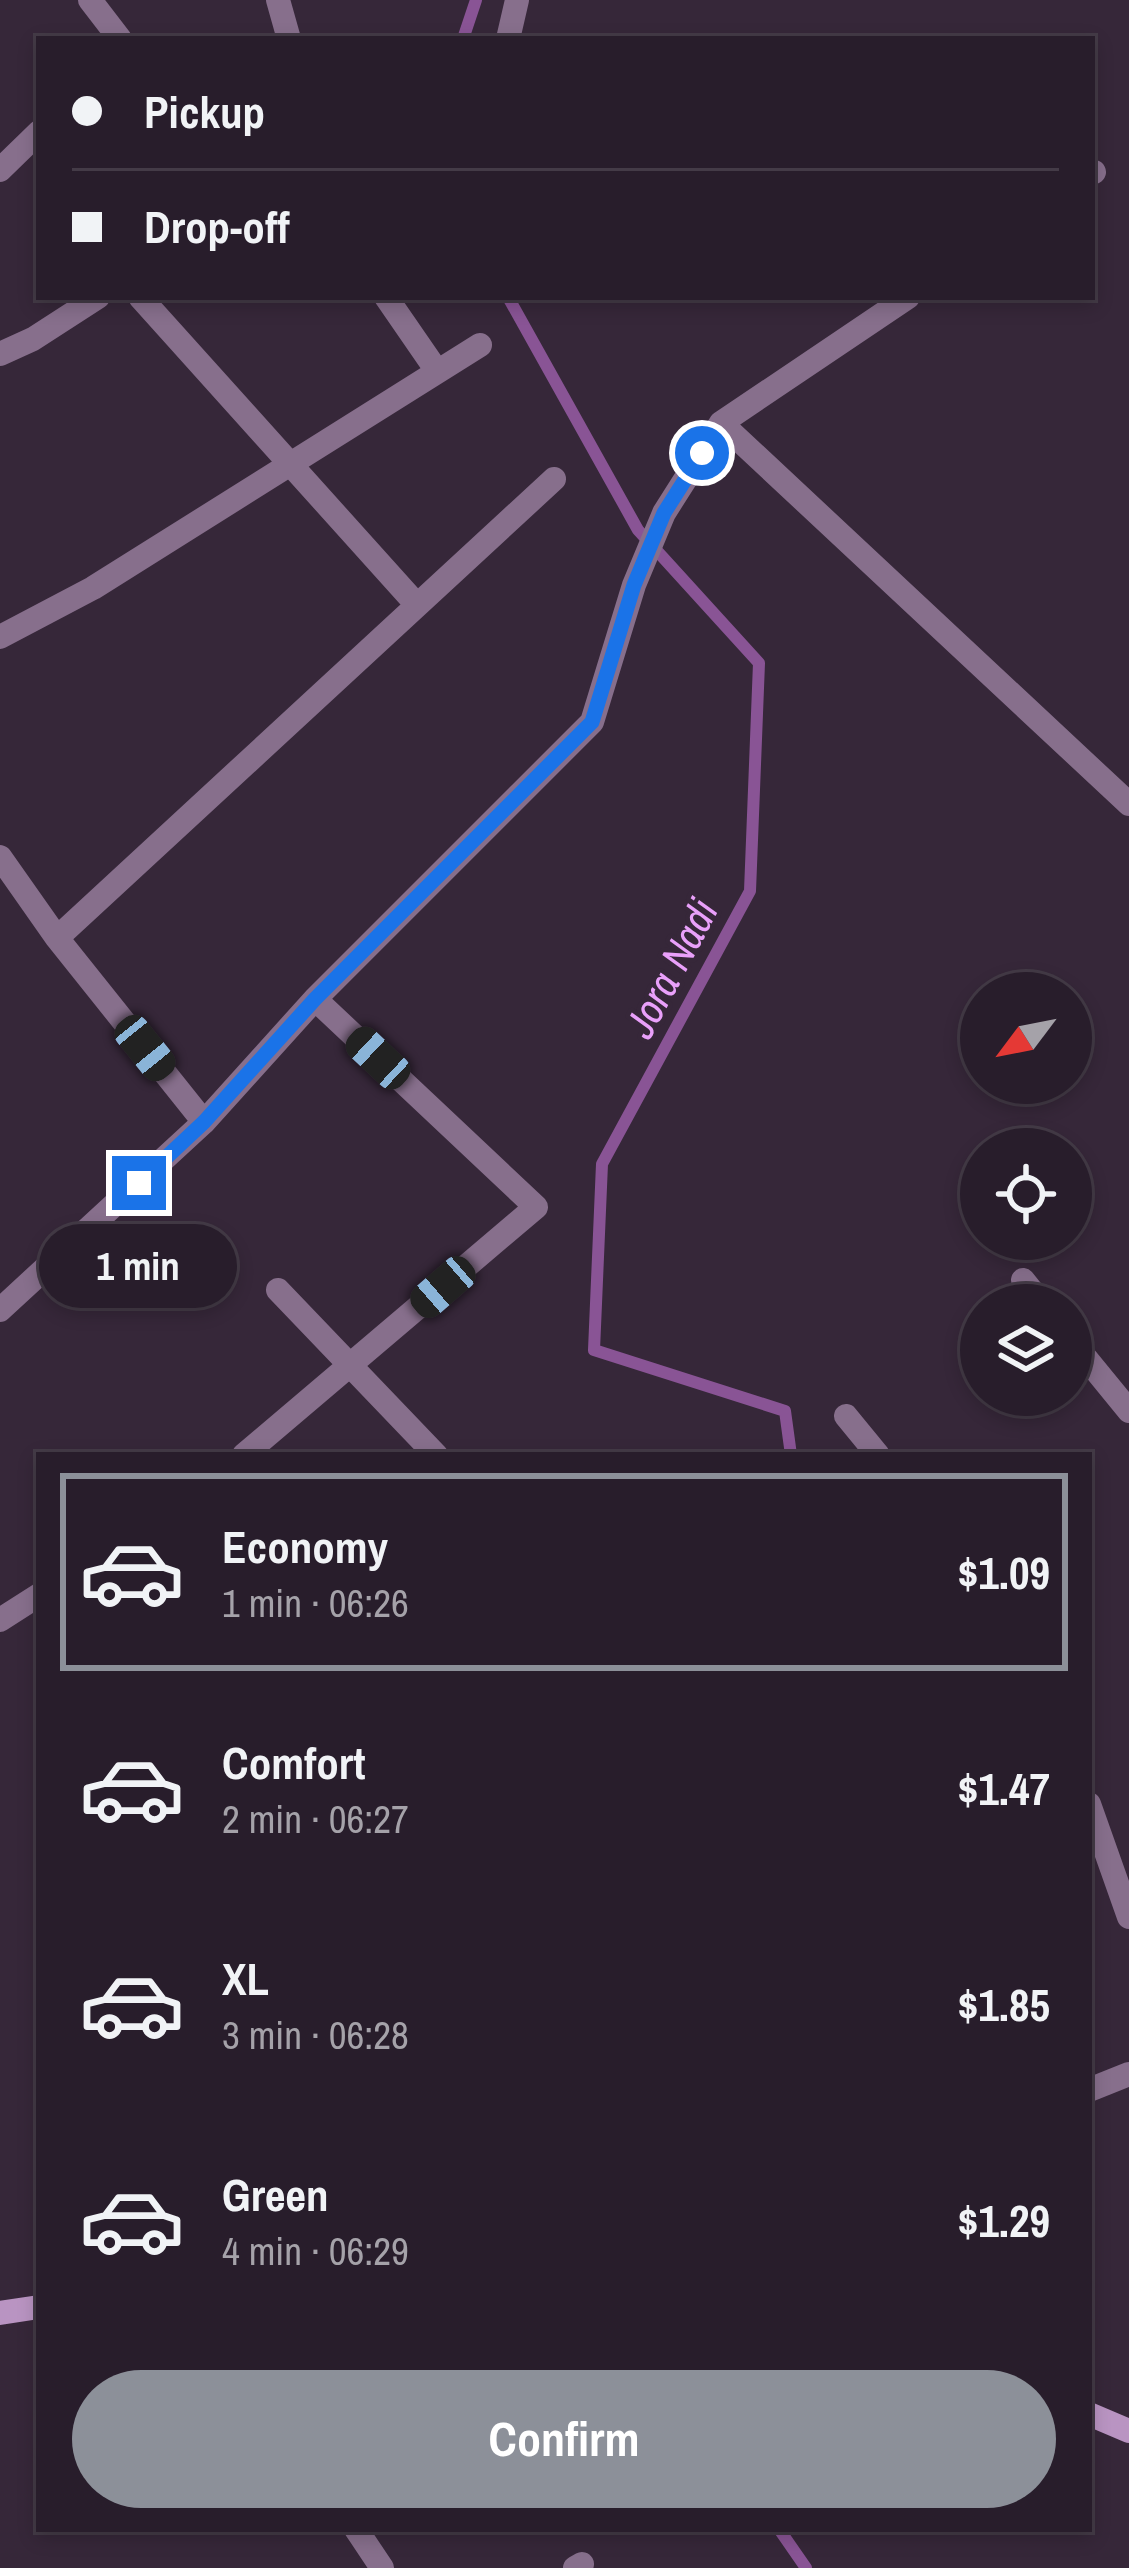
<!DOCTYPE html>
<html lang="en">
<head>
<meta charset="utf-8">
<style>
  :root { --surface:#281d2b; --page:#302633; --text:#f1f3f6; --muted:#a5a2a9; --line:#443b47; --accent:#8c9099 }
  body { margin:0; font-family:"Archivo Narrow",sans-serif; background:var(--page); color:var(--text); height:100vh; display:flex; flex-direction:column; font-size:45px; white-space:nowrap }
  * { box-sizing:border-box; margin:0 }
  p { font-size:39px; color:var(--muted) }
  .icon { flex:none; width:66px; height:66px; fill:none; stroke:currentColor; stroke-width:2; stroke-linecap:round; stroke-linejoin:round }
  .map { position:relative; flex:1; overflow:hidden }
  .side { position:absolute; left:36px; top:1452px; width:1056px; height:1080px; display:flex; flex-direction:column; background:var(--surface); border-radius:0px; box-shadow:0 6px 18px #0003,0 0 0 3px var(--line) }
  .side>* { flex:none }
  .hud { position:absolute; left:36px; top:36px; width:1059px; height:264px; border-radius:0px; box-shadow:0 6px 18px #0003,0 0 0 3px var(--line); display:grid; align-content:center; height:264px; padding:0 36px; background:var(--surface) }
  .needle { width:78px; rotate:238deg }
  .fabs { position:absolute; left:960px; top:972px; display:grid; gap:24px }
  .fabs a { display:grid; place-items:center; width:132px; height:132px; border-radius:50%; background:var(--surface); box-shadow:0 6px 18px #0003,0 0 0 3px var(--line); font-size:60px }
  .end { position:absolute; width:54px; height:54px; margin:-27px; border:15px solid #1a73e8; background:#fff; box-shadow:0 0 0 6px #fff }
  .from { border-radius:50% }
  .bubble { position:absolute; height:84px; border-radius:42px; background:var(--surface); box-shadow:0 6px 18px #0003,0 0 0 3px var(--line); font-size:39px; font-weight:800; line-height:84px; text-align:center }
  .car { position:absolute; width:36px; height:72px; margin:-36px -18px; border-radius:15px; box-shadow:0 0 9px 3px #0007; background:linear-gradient(#222 24%,#8ab4d8 0 40%,#222 0 76%,#8ab4d8 0 86%,#222 0) }
  .hud b { display:flex; align-items:center; gap:42px; height:114px; font-size:45px }
  .hud b+b { border-top:3px solid var(--line) }
  .hud i { width:30px; height:30px; background:var(--text) }
  ul { padding:21px 0 0; list-style:none }
  li { display:flex; align-items:center; gap:36px; height:198px; margin:0 24px 18px; padding:0 12px; border:6px solid transparent; border-radius:0px }
  li div { flex:1 }
  li b { display:block; font-size:45px }
  li em { font-style:normal; font-weight:800 }
  li.active { border-color:var(--accent) }
  li>.icon { width:108px; height:108px; stroke-width:1.5 }
  .action { display:flex; gap:24px; margin-top:auto; padding:24px 36px }
  .action a { flex:1; height:138px; border-radius:72px; background:var(--accent); color:#fff; font-size:48px; font-weight:800; line-height:138px; text-align:center }
  .map>svg:first-child { display:block }
  .lines { fill:none; stroke-linecap:round; stroke-linejoin:round }
  .stream { stroke:#895495; stroke-width:12 }
  .street { stroke:#876f8c; stroke-width:24 }
  .secondary { stroke:#b994c2; stroke-width:24 }
  .route { stroke:#1a73e8; stroke-width:15 }
  .labels { text-anchor:middle; dominant-baseline:central; stroke-width:9; stroke-linejoin:round; paint-order:stroke }
  .water-label { font-size:42px; font-style:italic; fill:#e9a0fa; stroke:#362739 }
</style>
</head>
<body>
<div class="map">
<svg width="1129" height="2568" viewBox="0 0 1129 2568">
  <rect width="100%" height="100%" fill="#362739"/>
  <g class="lines">
    <!-- stream -->
    <path class="stream" d="M463 39 476 0
      M508 297 638 530 759 663 750 891 602 1164 594 1350 785 1411 791 1455
      M779 2529 806 2568"/>
    <!-- street -->
    <path class="street" d="M90 0 120 39
      M278 0 289 39
      M508 39 517 0
      M0 170 39 132
      M1092 173 1094 172
      M140 297 417 605
      M386 297 437 371
      M0 354 33 339 98 297
      M721 423 1129 804
      M0 637 93 588 480 345
      M0 857 57 938 204 1122
      M57 938 554 479
      M1023 1280 1043 1305
      M278 1290 436 1455
      M0 1310 204 1122 315 999 592 722 634 585 664 513 721 423 908 297
      M1071 1340 1129 1411
      M846 1416 878 1455
      M244 1455 536 1207 315 999
      M0 1620 39 1595
      M1089 1804 1129 1917
      M1089 2090 1129 2074
      M356 2529 382 2568
      M575 2568 582 2564"/>
    <!-- secondary -->
    <path class="secondary" d="M0 2313 39 2307
      M1089 2414 1129 2431"/>
  </g>
  <g class="lines">
    <!-- route -->
    <path class="route" d="M139 1183 204 1122 315 999 592 722 634 585 664 513 702 453"/>
  </g>
  <g class="labels">
    <!-- water labels -->
    <g class="water-label">
      <text transform="translate(671 968) rotate(-62)">Jora Nadi</text>
    </g>
  </g>
</svg>
<div class="fabs">
<a><svg class="needle" viewBox="-14 -14 28 28"><path d="M0-13l5 13h-10z" fill="#e53935"/><path d="M0 13l5-13h-10z" fill="#a5a2a9"/></svg></a>
<a><svg class="icon" aria-label="locate" viewBox="0 0 24 24"><circle cx="12" cy="12" r="6"/><path d="M12 2v4M12 18v4M2 12h4M18 12h4"/></svg></a>
<a><svg class="icon" aria-label="layers" viewBox="0 0 24 24"><path d="M12 4l9 5-9 5-9-5zM3 14l9 5 9-5"/></svg></a>
</div>
<i class="end from" style="left:702px;top:453px"></i>
<i class="end" style="left:139px;top:1183px"></i>
<div class="bubble" style="left:39px;top:1224px;width:198px">1 min</div>
<i class="car" style="left:145px;top:1048px;rotate:141deg"></i>
<i class="car" style="left:378px;top:1058px;rotate:313deg"></i>
<i class="car" style="left:443px;top:1287px;rotate:229deg"></i>
<div class="hud">
<b><i class="from"></i>Pickup</b>
<b><i></i>Drop-off</b>
</div>
<section class="side">
<ul>
<li class="active"><svg class="icon" aria-label="car" viewBox="0 0 24 24"><path d="M5 17H2v-5l4-1 3-4h7l3 4 3 1v5h-3M9 17h6M6 11h13"/><circle cx="7" cy="17" r="2"/><circle cx="17" cy="17" r="2"/></svg><div><b>Economy</b><p>1 min · 06:26</p></div><em>$1.09</em></li>
<li><svg class="icon" aria-label="car" viewBox="0 0 24 24"><path d="M5 17H2v-5l4-1 3-4h7l3 4 3 1v5h-3M9 17h6M6 11h13"/><circle cx="7" cy="17" r="2"/><circle cx="17" cy="17" r="2"/></svg><div><b>Comfort</b><p>2 min · 06:27</p></div><em>$1.47</em></li>
<li><svg class="icon" aria-label="car" viewBox="0 0 24 24"><path d="M5 17H2v-5l4-1 3-4h7l3 4 3 1v5h-3M9 17h6M6 11h13"/><circle cx="7" cy="17" r="2"/><circle cx="17" cy="17" r="2"/></svg><div><b>XL</b><p>3 min · 06:28</p></div><em>$1.85</em></li>
<li><svg class="icon" aria-label="car" viewBox="0 0 24 24"><path d="M5 17H2v-5l4-1 3-4h7l3 4 3 1v5h-3M9 17h6M6 11h13"/><circle cx="7" cy="17" r="2"/><circle cx="17" cy="17" r="2"/></svg><div><b>Green</b><p>4 min · 06:29</p></div><em>$1.29</em></li>
</ul>
<div class="action"><a>Confirm</a></div>
</section>
</div>
</body>
</html>
